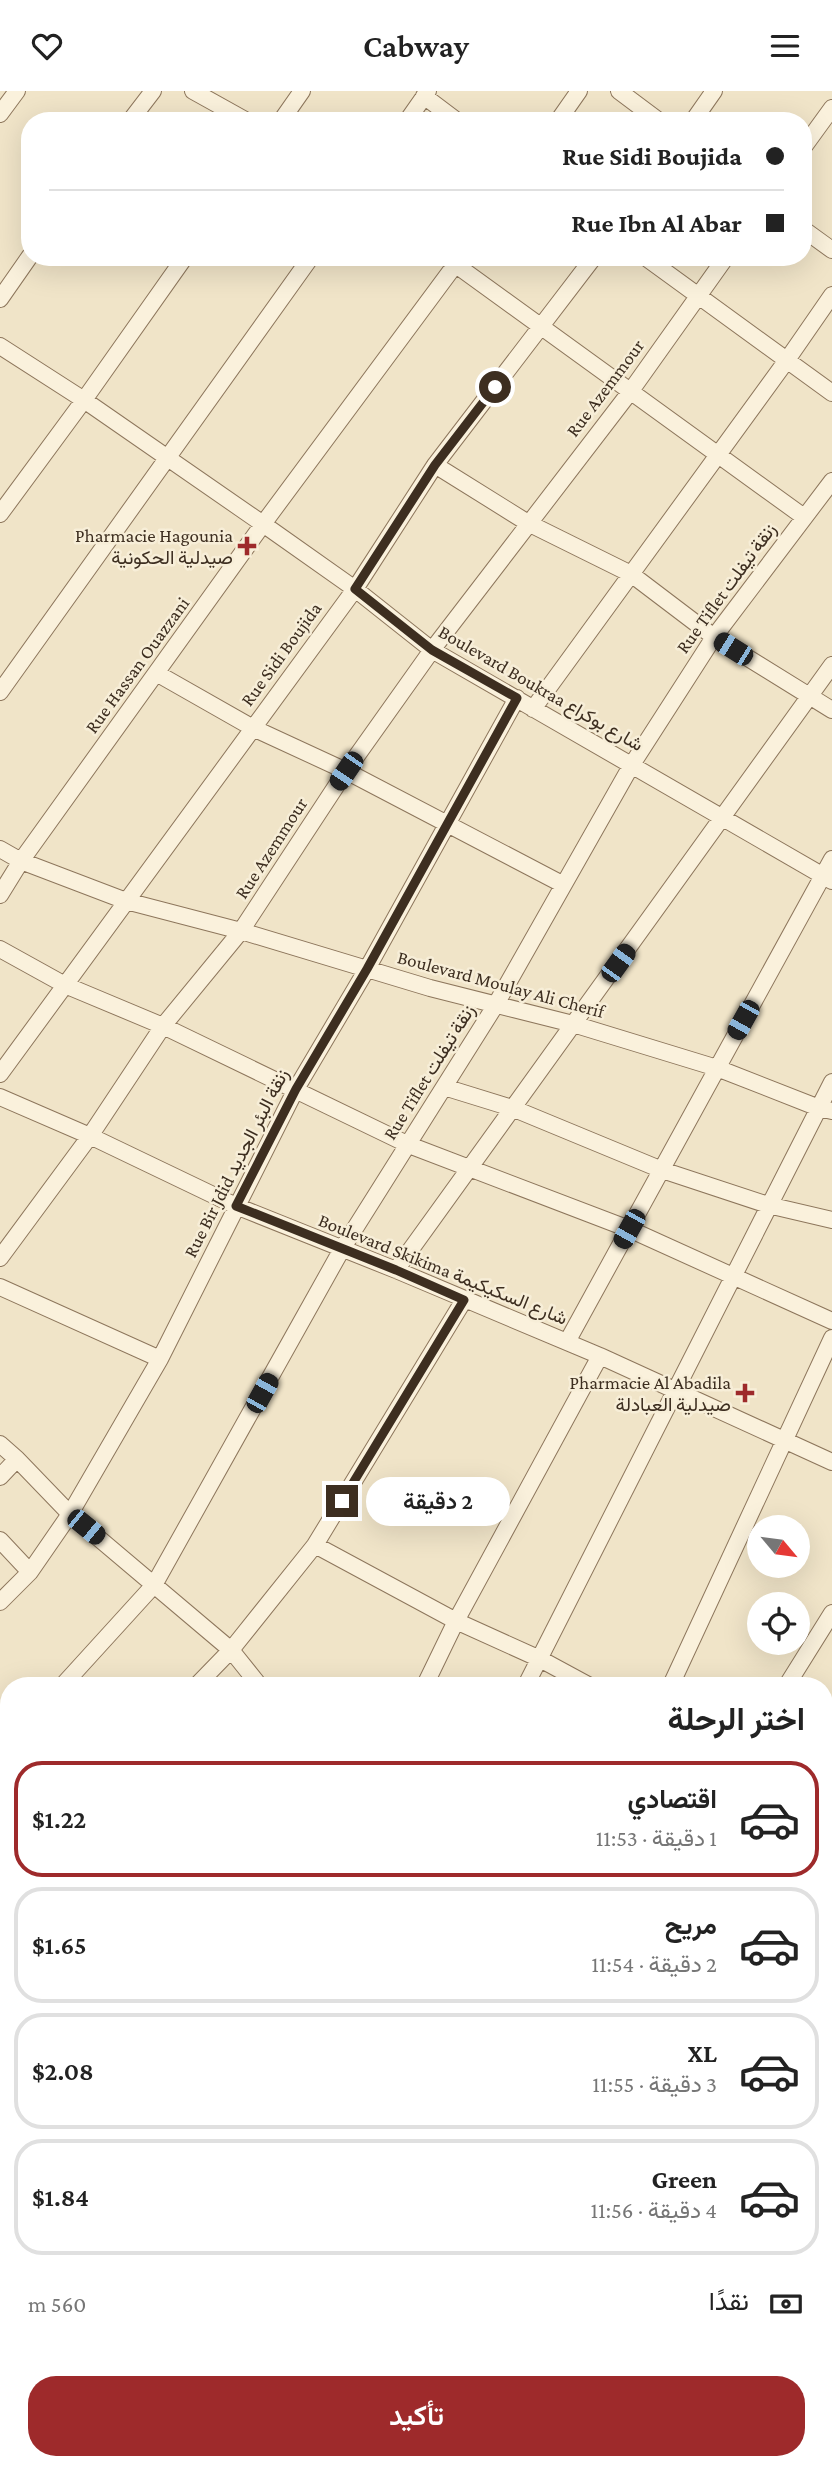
<!DOCTYPE html>
<html lang="ar">
<head>
<meta charset="utf-8">
<style>
  :root { --surface:#fff; --page:#f6f6f6; --text:#222; --muted:#767676; --line:#e0e0e0; --accent:#9e2a2b }
  body { margin:0; font-family:"Crimson Pro",Vazirmatn,serif; background:var(--page); color:var(--text); direction:rtl; height:100vh; display:flex; flex-direction:column; font-size:26px; white-space:nowrap }
  * { box-sizing:border-box; margin:0 }
  p { font-size:23px; color:var(--muted) }
  .icon { flex:none; width:38px; height:38px; fill:none; stroke:currentColor; stroke-width:2; stroke-linecap:round; stroke-linejoin:round }
  .map { position:relative; flex:1; overflow:hidden; direction:ltr }
  .side { position:absolute; left:0px; top:1586px; width:833px; height:793px; display:flex; flex-direction:column; background:var(--surface); border-radius:28px 28px 0 0; box-shadow:0 7px 28px #0002; direction:rtl }
  .side>* { flex:none }
  .hud { position:absolute; left:21px; top:21px; width:791px; height:154px; border-radius:28px; box-shadow:0 7px 28px #0002; direction:rtl; display:grid; align-content:center; height:154px; padding:0 28px; background:var(--surface) }
  .needle { width:46px; rotate:119deg }
  .controls { position:absolute; left:747px; top:1424px; display:grid; gap:14px }
  .controls a { display:grid; place-items:center; width:63px; height:63px; border-radius:50%; background:var(--surface); box-shadow:0 7px 28px #0002; font-size:35px }
  .end { position:absolute; width:32px; height:32px; margin:-16px; border:9px solid #3d2e20; background:#fff; box-shadow:0 0 0 4px #fff }
  .from { border-radius:50% }
  .bubble { position:absolute; height:49px; border-radius:24px; background:var(--surface); box-shadow:0 7px 28px #0002; font-size:23px; font-weight:600; line-height:49px; text-align:center; direction:rtl }
  .car { position:absolute; width:21px; height:42px; margin:-21px -10px; border-radius:9px; box-shadow:0 0 5px 2px #0007; background:linear-gradient(#222 24%,#8ab4d8 0 40%,#222 0 76%,#8ab4d8 0 86%,#222 0) }
  .hud b { display:flex; align-items:center; gap:24px; height:66px; font-size:26px }
  .hud b+b { border-top:2px solid var(--line) }
  .hud i { width:18px; height:18px; background:var(--text) }
  ul { padding:0; list-style:none }
  li { display:flex; align-items:center; gap:21px; height:116px; margin:0 14px 10px; padding:0 14px; border:4px solid var(--line); border-radius:28px }
  li div { flex:1 }
  li b { display:block; font-size:26px }
  li em { font-style:normal; font-weight:600 }
  li.on { border-color:var(--accent) }
  li>.icon { width:63px; height:63px; stroke-width:1.5 }
  h2 { padding:0 28px; font-size:32px; line-height:84px }
  .pay { display:flex; align-items:center; gap:18px; height:77px; padding:0 28px; font-size:26px }
  .pay p { margin-inline-start:auto }
  .cta { display:flex; gap:14px; margin-top:auto; padding:14px 28px }
  .cta a { flex:1; height:80px; border-radius:28px; background:var(--accent); color:#fff; font-size:28px; font-weight:600; line-height:80px; text-align:center }
  header { display:flex; justify-content:space-between; align-items:center; height:91px; padding:0 28px; background:var(--surface); font-size:32px; font-weight:600 }
  .map>svg:first-child { display:block }
  .lines { fill:none; stroke-linecap:round; stroke-linejoin:round }
  .street-casing { stroke:#8d765c; stroke-width:18 }
  .street { stroke:#faf1dc; stroke-width:16 }
  .route { stroke:#3d2e20; stroke-width:9 }
  .poi-dot { fill:#9e2a2b; stroke:#f7eed8; stroke-width:2.5 }
  .labels { text-anchor:middle; dominant-baseline:central; stroke-width:5; stroke-linejoin:round; paint-order:stroke }
  .street-label { font-size:19px; fill:#3d2e20; stroke:#f7eed8 }
  .poi-label { font-size:19px; fill:#3d2e20; stroke:#f7eed8; text-anchor:end }
</style>
</head>
<body>
<header><svg class="icon" aria-label="menu" viewBox="0 0 24 24"><path d="M4 6h16M4 12h16M4 18h16"/></svg>Cabway<svg class="icon" aria-label="heart" viewBox="0 0 24 24"><path d="M12 20l-8-8c-3-5 5-10 8-4 3-6 11-1 8 4z"/></svg></header>
<div class="map">
<svg width="832" height="2378" viewBox="0 0 832 2378">
  <rect width="100%" height="100%" fill="#f0e4c8"/>
  <g class="lines">
    <defs>
      <path id="street" d="M193 0 247 30
        M619 0 659 30
        M424 5 457 30
        M0 23 17 0
        M130 30 153 0
        M281 30 302 0
        M407 30 428 0
        M558 30 579 0
        M693 30 714 0
        M803 57 832 17
        M803 138 832 159
        M445 166 804 426
        M645 166 832 302
        M0 208 30 165
        M0 255 84 309 263 433 355 498 432 559 832 790
        M435 374 528 432 631 483 714 546 832 619
        M0 423 84 309 185 166
        M158 583 253 637 346 680 562 793
        M0 601 311 166
        M533 618 787 269 832 204
        M0 758 21 770 126 810 241 840 430 897 573 933 717 977 819 1017 832 1020
        M0 804 21 770 263 433 461 166
        M0 858 65 894 163 935 409 1054 629 1138 832 1230
        M0 983 355 498 435 374 594 166
        M444 996 512 1017 662 1079 768 1114 832 1129
        M0 1006 90 1045 236 1115 396 1179 600 1265 832 1371
        M0 1167 90 1045 163 935 241 840 346 680 432 559 630 301 726 166
        M396 1179 832 574
        M0 1196 160 1268
        M567 1251 832 768
        M0 1353 17 1368 70 1423 231 1559 259 1594
        M0 1386 17 1368
        M0 1449 30 1481
        M315 1454 456 1530 540 1568 588 1594
        M0 1511 30 1481 70 1423 160 1268 296 998 367 878 517 607
        M63 1594 154 1494 342 1158 495 915 631 675 714 546 832 390
        M197 1594 231 1559 315 1454 464 1209
        M425 1594 456 1530 600 1265
        M526 1594 832 991
        M671 1594 832 1247
        M787 1594 832 1522
        M0 1664 9 1654
        M824 1762 832 1750
        M0 1766 9 1775
        M824 1796 832 1801
        M0 1870 9 1863
        M824 1913 832 1901
        M0 2043 9 2037
        M824 2056 832 2060
        M824 2170 832 2173
        M0 2187 9 2181
        M0 2264 9 2275
        M824 2316 832 2295
        M0 2327 9 2321
        M85 2370 100 2378
        M357 2370 368 2378
        M456 2370 470 2378
        M610 2370 624 2378
        M742 2370 756 2378
        M426 2378 432 2370
        M802 2378 805 2370"/>
    </defs>
    <!-- street casing -->
    <use href="#street" class="street-casing"/>
    <!-- street -->
    <use href="#street" class="street"/>
  </g>
  <g class="lines">
    <!-- route -->
    <path class="route" d="M342 1410 464 1209 396 1179 236 1115 296 998 367 878 517 607 432 559 355 498 435 374 495 296"/>
  </g>
  <!-- markers -->
  <g class="poi-dot">
    <path d="M243.5 444.5h7v7h7v7h-7v7h-7v-7h-7v-7h7z"/>
    <path d="M741.5 1291.5h7v7h7v7h-7v7h-7v-7h-7v-7h7z"/>
  </g>
  <g class="labels">
    <!-- street labels -->
    <g class="street-label">
      <text transform="translate(605 297) rotate(-53)">Rue Azemmour</text>
      <text transform="translate(726 497) rotate(-54)">Rue Tiflet زنقة تيفلت</text>
      <text transform="translate(281 563) rotate(-54)">Rue Sidi Boujida</text>
      <text transform="translate(137 574) rotate(-54)">Rue Hassan Ouazzani</text>
      <text transform="translate(541 597) rotate(30)">Boulevard Boukraa شارع بوكراع</text>
      <text transform="translate(271 757) rotate(-57)">Rue Azemmour</text>
      <text transform="translate(501 893) rotate(15)">Boulevard Moulay Ali Cherif</text>
      <text transform="translate(429 981) rotate(-58)">Rue Tiflet زنقة تيفلت</text>
      <text transform="translate(236 1072) rotate(-63)">Rue Bir Jdid زنقة البئر الجديد</text>
      <text transform="translate(443 1178) rotate(22)">Boulevard Skikima شارع السكيكيمة</text>
    </g>
    <!-- poi labels -->
    <g class="poi-label">
      <text x="233" y="444">Pharmacie Hagounia<tspan x="233" dy="22">صيدلية الحكونية</tspan></text>
      <text x="731" y="1291">Pharmacie Al Abadila<tspan x="731" dy="22">صيدلية العبادلة</tspan></text>
    </g>
  </g>
</svg>
<div class="controls">
<a><svg class="needle" viewBox="-14 -14 28 28"><path d="M0-13l5 13h-10z" fill="#e53935"/><path d="M0 13l5-13h-10z" fill="#767676"/></svg></a>
<a><svg class="icon" aria-label="locate" viewBox="0 0 24 24"><circle cx="12" cy="12" r="6"/><path d="M12 2v4M12 18v4M2 12h4M18 12h4"/></svg></a>
</div>
<i class="end from" style="left:495px;top:296px"></i>
<i class="end" style="left:342px;top:1410px"></i>
<div class="bubble" style="left:366px;top:1386px;width:144px">2 دقيقة</div>
<i class="car" style="left:733px;top:558px;rotate:302deg"></i>
<i class="car" style="left:346px;top:680px;rotate:214deg"></i>
<i class="car" style="left:618px;top:872px;rotate:36deg"></i>
<i class="car" style="left:743px;top:929px;rotate:209deg"></i>
<i class="car" style="left:629px;top:1138px;rotate:209deg"></i>
<i class="car" style="left:262px;top:1302px;rotate:29deg"></i>
<i class="car" style="left:86px;top:1436px;rotate:129deg"></i>
<div class="hud">
<b><i class="from"></i>Rue Sidi Boujida</b>
<b><i></i>Rue Ibn Al Abar</b>
</div>
<section class="side">
<h2>اختر الرحلة</h2>
<ul>
<li class="on"><svg class="icon" aria-label="car" viewBox="0 0 24 24"><path d="M5 17H2v-5l4-1 3-4h7l3 4 3 1v5h-3M9 17h6M6 11h13"/><circle cx="7" cy="17" r="2"/><circle cx="17" cy="17" r="2"/></svg><div><b>اقتصادي</b><p>1 دقيقة · 11:53</p></div><em>$1.22</em></li>
<li><svg class="icon" aria-label="car" viewBox="0 0 24 24"><path d="M5 17H2v-5l4-1 3-4h7l3 4 3 1v5h-3M9 17h6M6 11h13"/><circle cx="7" cy="17" r="2"/><circle cx="17" cy="17" r="2"/></svg><div><b>مريح</b><p>2 دقيقة · 11:54</p></div><em>$1.65</em></li>
<li><svg class="icon" aria-label="car" viewBox="0 0 24 24"><path d="M5 17H2v-5l4-1 3-4h7l3 4 3 1v5h-3M9 17h6M6 11h13"/><circle cx="7" cy="17" r="2"/><circle cx="17" cy="17" r="2"/></svg><div><b>XL</b><p>3 دقيقة · 11:55</p></div><em>$2.08</em></li>
<li><svg class="icon" aria-label="car" viewBox="0 0 24 24"><path d="M5 17H2v-5l4-1 3-4h7l3 4 3 1v5h-3M9 17h6M6 11h13"/><circle cx="7" cy="17" r="2"/><circle cx="17" cy="17" r="2"/></svg><div><b>Green</b><p>4 دقيقة · 11:56</p></div><em>$1.84</em></li>
</ul>
<div class="pay"><svg class="icon" aria-label="cash" viewBox="0 0 24 24"><path d="M3 7h18v10H3z"/><circle cx="12" cy="12" r="2"/></svg>نقدًا<p>560 m</p></div>
<div class="cta"><a>تأكيد</a></div>
</section>
</div>
</body>
</html>
